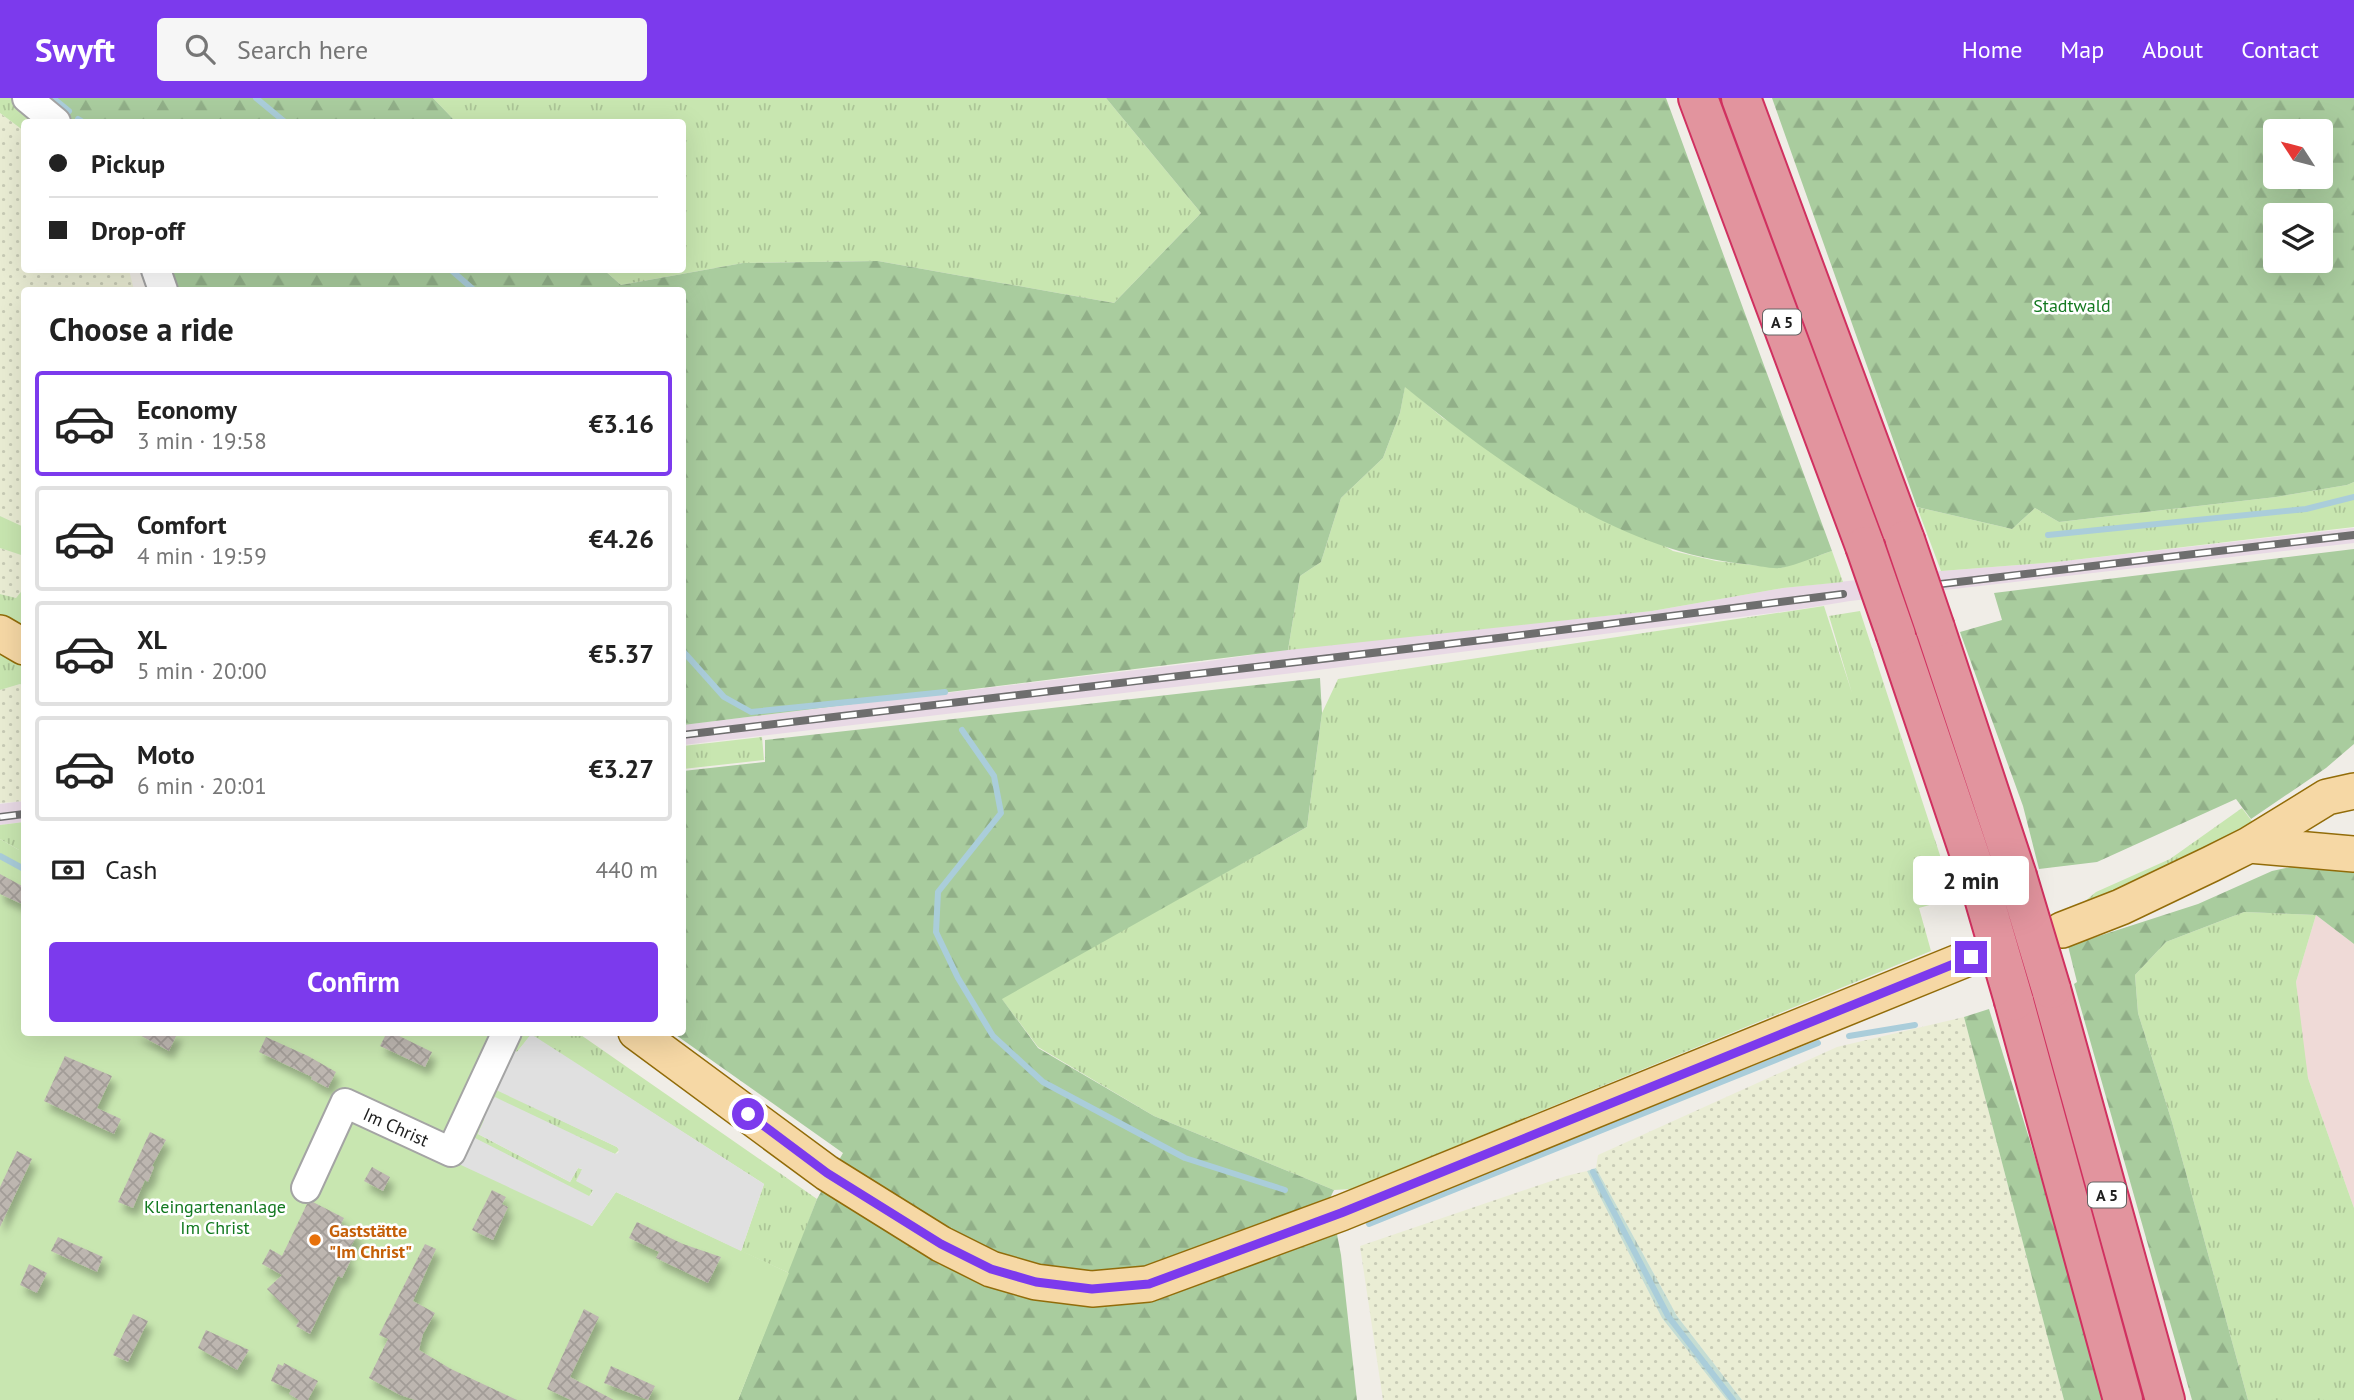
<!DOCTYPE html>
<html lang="en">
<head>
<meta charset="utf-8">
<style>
  :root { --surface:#fff; --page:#f6f6f6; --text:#222; --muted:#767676; --line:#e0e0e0; --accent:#7c3aed }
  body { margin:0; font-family:"PT Sans",sans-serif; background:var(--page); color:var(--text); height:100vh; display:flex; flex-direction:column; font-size:26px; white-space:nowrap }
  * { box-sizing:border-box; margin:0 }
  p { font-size:23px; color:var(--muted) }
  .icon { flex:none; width:38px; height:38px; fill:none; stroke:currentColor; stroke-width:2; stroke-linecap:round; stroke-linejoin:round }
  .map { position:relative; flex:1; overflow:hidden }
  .details { position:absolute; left:21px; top:189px; width:665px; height:749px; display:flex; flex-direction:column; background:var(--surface); border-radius:7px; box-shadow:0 7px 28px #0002 }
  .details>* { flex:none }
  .hud { position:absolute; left:21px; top:21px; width:665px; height:154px; border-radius:7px; box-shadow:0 7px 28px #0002; display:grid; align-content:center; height:154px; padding:0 28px; background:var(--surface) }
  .needle { width:46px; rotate:306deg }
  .tools { position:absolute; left:2263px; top:21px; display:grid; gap:14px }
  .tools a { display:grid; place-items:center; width:70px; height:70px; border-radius:7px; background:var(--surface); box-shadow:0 7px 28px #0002; font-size:35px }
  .end { position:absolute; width:32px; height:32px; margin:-16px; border:9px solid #7c3aed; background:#fff; box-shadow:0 0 0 4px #fff }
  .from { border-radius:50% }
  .bubble { position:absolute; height:49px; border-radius:7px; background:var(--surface); box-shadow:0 7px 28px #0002; font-size:23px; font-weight:700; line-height:49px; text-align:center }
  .hud b { display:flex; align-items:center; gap:24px; height:66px; font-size:26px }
  .hud b+b { border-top:2px solid var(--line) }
  .hud i { width:18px; height:18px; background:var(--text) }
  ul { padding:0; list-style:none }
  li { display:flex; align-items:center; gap:21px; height:105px; margin:0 14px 10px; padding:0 14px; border:4px solid var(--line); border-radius:7px }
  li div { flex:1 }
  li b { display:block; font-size:26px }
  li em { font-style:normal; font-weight:700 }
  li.current { border-color:var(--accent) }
  li>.icon { width:63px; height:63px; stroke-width:1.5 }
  h2 { padding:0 28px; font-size:32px; line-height:84px }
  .pay { display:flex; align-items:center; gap:18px; height:77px; padding:0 28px; font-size:26px }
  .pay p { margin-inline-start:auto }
  .cta { display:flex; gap:14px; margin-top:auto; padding:14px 28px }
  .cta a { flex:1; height:80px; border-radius:7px; background:var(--accent); color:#fff; font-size:28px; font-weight:700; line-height:80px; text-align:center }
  header { display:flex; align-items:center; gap:42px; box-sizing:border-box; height:98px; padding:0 35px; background:var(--accent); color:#fff }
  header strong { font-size:33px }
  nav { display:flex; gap:38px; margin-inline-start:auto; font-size:24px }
  .search { width:490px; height:63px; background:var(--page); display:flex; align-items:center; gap:18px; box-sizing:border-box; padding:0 24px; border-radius:7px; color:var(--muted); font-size:26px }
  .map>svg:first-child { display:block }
  .commercial { fill:#efdad7 }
  .railway { fill:#e8d9e5 }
  .farmland { fill:url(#farmland-dots) }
  .grass { fill:url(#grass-tufts) }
  .forest { fill:url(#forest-firs); fill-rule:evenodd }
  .wetland { fill:url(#wetland-marsh) }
  .garden { fill:#c8e6b0 }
  .parking { fill:#e0e0e0; fill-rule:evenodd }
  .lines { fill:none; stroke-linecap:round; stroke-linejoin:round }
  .stream { stroke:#aacdda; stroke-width:6 }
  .building { fill:url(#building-cross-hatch); filter:url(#shadow) }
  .minor-casing { stroke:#a4a4a4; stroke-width:32 }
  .major-casing { stroke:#926c09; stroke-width:38 }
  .highway-casing { stroke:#d03160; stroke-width:42 }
  .minor { stroke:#fff; stroke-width:28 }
  .major { stroke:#f6d8a5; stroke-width:35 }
  .highway { stroke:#e2949e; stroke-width:38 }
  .rail-casing { stroke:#6e6e6e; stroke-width:8 }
  .rail { stroke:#fff; stroke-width:5; stroke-dasharray:16; stroke-linecap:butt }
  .highway-bridge-casing { stroke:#d03160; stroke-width:42; stroke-linecap:butt }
  .highway-bridge { stroke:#e2949e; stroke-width:38 }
  .route { stroke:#7c3aed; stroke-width:9 }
  .food-dot { fill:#e8710a; stroke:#fff; stroke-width:2.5 }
  .labels { text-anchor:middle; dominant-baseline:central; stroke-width:5; stroke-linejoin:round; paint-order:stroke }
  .shield { fill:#fff; stroke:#636363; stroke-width:2 }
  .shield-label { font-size:16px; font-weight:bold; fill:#202020 }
  .park-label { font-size:18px; fill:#137920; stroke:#fff }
  .street-label { font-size:18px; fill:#202020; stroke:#fff }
  .food-label { font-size:18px; font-weight:bold; fill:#c56008; stroke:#fff; text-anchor:start }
</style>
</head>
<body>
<header>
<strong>Swyft</strong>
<div class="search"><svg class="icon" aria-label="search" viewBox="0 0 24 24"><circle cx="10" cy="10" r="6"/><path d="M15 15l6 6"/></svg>Search here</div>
<nav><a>Home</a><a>Map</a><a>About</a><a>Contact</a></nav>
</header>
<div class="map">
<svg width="2354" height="1302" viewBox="0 0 2354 1302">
  <defs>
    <pattern id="farmland-dots" width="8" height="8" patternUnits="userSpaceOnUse" patternTransform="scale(1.75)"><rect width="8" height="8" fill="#eaedd4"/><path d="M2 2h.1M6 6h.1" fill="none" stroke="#c8cbb6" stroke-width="1.8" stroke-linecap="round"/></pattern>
    <pattern id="grass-tufts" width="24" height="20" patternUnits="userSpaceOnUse" patternTransform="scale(1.75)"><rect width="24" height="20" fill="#c8e6b0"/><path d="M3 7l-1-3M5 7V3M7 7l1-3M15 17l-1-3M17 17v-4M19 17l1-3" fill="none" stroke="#acc597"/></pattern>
    <pattern id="forest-firs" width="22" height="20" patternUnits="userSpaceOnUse" patternTransform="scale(1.75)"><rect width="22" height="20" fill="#a9cc9e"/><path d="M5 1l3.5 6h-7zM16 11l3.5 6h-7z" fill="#91af88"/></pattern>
    <pattern id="wetland-marsh" width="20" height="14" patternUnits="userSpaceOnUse" patternTransform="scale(1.75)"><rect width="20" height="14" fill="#c5ddd3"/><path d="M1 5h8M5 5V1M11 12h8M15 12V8" fill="none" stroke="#a9bdb5"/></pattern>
    <pattern id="building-cross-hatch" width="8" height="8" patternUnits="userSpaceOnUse" patternTransform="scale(1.75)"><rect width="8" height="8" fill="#bdb6b0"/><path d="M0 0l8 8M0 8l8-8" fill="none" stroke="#a29c97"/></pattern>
    <filter id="shadow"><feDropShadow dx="4.5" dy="8" stdDeviation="3.5" flood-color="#0004"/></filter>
  </defs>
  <rect width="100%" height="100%" fill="#f0ede7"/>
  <!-- commercial -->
  <path class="commercial" d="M2316 817 2354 846V1110L2308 980 2303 952 2296 884Z"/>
  <!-- railway -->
  <path class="railway" d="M2354 430V445L1850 503 1795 512 1310 573 683 647 682 627 1203 564 1313 548 1652 513 1783 490 1941 473 2056 464Z
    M24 703V724L0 727V706Z"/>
  <!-- farmland -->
  <path class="farmland" d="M0 15 24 33V172H129L134 192H24V429L0 418Z
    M0 450 24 458V490L16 500 0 496Z
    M20 586 24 588V703L0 705V592Z
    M1964 919 2064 1302H1742L1677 1218 1596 1070 1598 1057 1837 949Z
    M1587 1073 1662 1220 1727 1302H1383L1360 1148 1566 1078Z"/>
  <!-- grass -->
  <path class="grass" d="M0 0H46L73 24H24V33L0 15Z
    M433 0H1106L1201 115 1114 205 878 163 743 165 621 187 604 172H682V24H456Z
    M1405 288 1443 320 1673 453 1716 463 1781 470 1832 453 1843 484 1783 490 1652 513 1288 552 1300 478 1321 464 1341 400 1383 360 1400 315Z
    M2354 384V429L2056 464 1941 473 1917 409 2012 431 2035 410 2059 424 2276 399 2347 387Z
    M24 490V588L20 586 0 592V496L16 500Z
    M1824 508 1852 595 1829 518 1860 513 1954 800 1919 810 1931 853 1351 1091 1334 1092 1154 1018 1038 949 1001 900 1307 729 1322 615 1338 581Z
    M762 639 764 662 683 671V648Z
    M2242 710 2254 726 2086 810 2084 804 2096 794 2170 761Z
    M24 724V752H19L0 741V727Z
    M2244 814 2316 817 2296 884 2308 980 2354 1110V1302H2248L2172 1024 2138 915 2135 877 2166 844Z
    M518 935H578L817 1101 789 1175 741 1153 764 1086 531 937 517 954 511 951Z
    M505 971 496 991 617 1049 619 1052 615 1056 488 1007Z
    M480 1019 485 1021 478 1036 570 1084 578 1070 582 1071 593 1092 589 1099 472 1039Z"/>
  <!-- forest -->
  <path class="forest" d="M46 0H433L456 24H73Z
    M1106 0H1666L1832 453C1816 458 1798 467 1781 470 1770 471 1756 467 1744 466 1618 453 1501 367 1405 289L1400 315 1383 360 1341 400 1321 464 1300 478 1288 552 683 627 682 192H175L172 172H604L621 187 743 165 878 163 1114 205 1201 115Z
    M1772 0H2354V384L2347 387 2276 399 2059 424 2035 410 2012 431 1917 409ZM2275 33H2320V79H2275ZM2320 117V163H2275V117Z
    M2354 451V646L2326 670 2251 721 2236 701 2097 764 2039 771 2023 708 1960 534 2002 522 1994 495Z
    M1320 580 1322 615 1307 729 1002 901 1038 950 1154 1018 1334 1092 1330 1100 1341 1157 1357 1302H738L817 1101 843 1055 673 935 682 934 683 673 765 664V642Z
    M2299 767H2333L2354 775V846L2316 817 2244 814 2166 844 2135 877 2138 915 2172 1024 2248 1302H2192L2074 886 2077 884 2068 848 2198 806 2272 773Z
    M1989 911 2050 1108 2105 1302H2064L1964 919Z"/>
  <!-- wetland -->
  <path class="wetland" d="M1596 1070 1677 1218 1742 1302H1727L1662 1220 1587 1073Z"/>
  <!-- garden -->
  <path class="garden" d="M0 418 24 429V458L0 450Z
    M0 741 19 752H24V934L483 935 502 945 451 1054 592 1128 616 1094 789 1175 738 1302H0Z"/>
  <!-- parking -->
  <path class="parking" d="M531 936 764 1086 741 1153 616 1094 592 1128 448 1061 511 952 517 954ZM505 971 496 992 617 1049 619 1052 618 1055 615 1056 495 999 488 1007ZM481 1019 484 1022 478 1036 570 1084 578 1070 582 1071 576 1083 593 1092 592 1095 589 1098 473 1039Z"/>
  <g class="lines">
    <!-- stream -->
    <path class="stream" d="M53 0 69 13
      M256 0 285 24
      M78 21 83 24
      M451 172 474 192
      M2048 437 2306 411 2354 399
      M682 552 724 599 751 614 945 594
      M962 632 994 678 1001 715 938 794 936 834 958 880 993 938 1043 984 1185 1060 1285 1092
      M0 758 24 771
      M1849 938 1915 927
      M1593 1074 1668 1218 1733 1302
      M1369 1126 1818 945"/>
  </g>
  <!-- building -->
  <path class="building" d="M0 776 24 789V807L0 796Z
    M134 934H178L169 953Z
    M387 934H391L432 954 425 969 380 948Z
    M266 939 308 958 336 974 328 990 311 981 312 979 259 954Z
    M65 958 112 978 97 1010 121 1021 114 1036 44 1003Z
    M150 1034 166 1042 152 1068 154 1069 148 1084 145 1082 133 1110 118 1104Z
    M17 1053 32 1061 0 1129V1089Z
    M372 1069 390 1079 383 1093 364 1083Z
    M492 1092 506 1099 502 1106 508 1109 493 1142 472 1132Z
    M313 1104 344 1120 341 1126 358 1136 345 1159 351 1162 342 1180 338 1178 310 1236 296 1228 299 1223 267 1191 282 1177 262 1166 270 1151 282 1158 307 1106Z
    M637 1124 683 1146 721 1159 708 1185 656 1160 659 1154 629 1140Z
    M58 1139 103 1159 97 1174 51 1153Z
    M425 1146 436 1151 413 1203 435 1215 423 1236 419 1252 451 1271 517 1302H415L400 1297 369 1280 388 1241 379 1237Z
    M29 1166 47 1175 37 1195 20 1187Z
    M584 1211 599 1219 570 1279 614 1302H571L547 1291Z
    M133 1216 148 1223 128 1264 113 1257Z
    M206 1232 249 1252 237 1272 198 1250Z
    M284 1265 318 1283 308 1302H299L289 1296 291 1292 271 1283 278 1266 283 1268Z
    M611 1268 655 1288 648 1302 604 1285Z"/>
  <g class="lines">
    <defs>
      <path id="minor" d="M27 0 56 24
        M156 172 163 192
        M306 1090 345 1005 451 1054 507 934"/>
      <path id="major" d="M0 535 24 549
        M2249 747 2354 756
        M2062 832 2121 809 2211 766 2249 747 2327 699 2354 693
        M636 934 827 1075 941 1146 991 1171 1036 1184 1092 1191 1148 1186 1341 1115 1971 859"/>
      <path id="highway" d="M1698 0 1865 448
        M1741 0 1905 442
        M1935 530 2017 778
        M1896 537 1982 793
        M2051 891 2165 1302
        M2014 903 2123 1302"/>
    </defs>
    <!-- minor casing -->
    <use href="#minor" class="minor-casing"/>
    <!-- major casing -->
    <use href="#major" class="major-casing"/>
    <!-- highway casing -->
    <use href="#highway" class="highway-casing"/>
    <!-- minor -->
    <use href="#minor" class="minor"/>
    <!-- major -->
    <use href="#major" class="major"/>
    <!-- highway -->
    <use href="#highway" class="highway"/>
    <defs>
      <path id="rail" d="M1941 486 2354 437
        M682 637 1507 539 1843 496
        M0 719 24 716"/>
    </defs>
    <!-- rail casing -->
    <use href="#rail" class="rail-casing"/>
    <!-- rail -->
    <use href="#rail" class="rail"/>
    <defs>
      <path id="highway-bridge" d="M1905 442 1935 530
        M1865 448 1896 537
        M2017 778 2051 891
        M1982 793 2014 903"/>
    </defs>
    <!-- highway-bridge casing -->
    <use href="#highway-bridge" class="highway-bridge-casing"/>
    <!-- highway-bridge -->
    <use href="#highway-bridge" class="highway-bridge"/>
  </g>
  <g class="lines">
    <!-- route -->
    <path class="route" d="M748 1016 827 1075 941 1146 991 1171 1036 1184 1092 1191 1149 1186 1341 1115 1971 859"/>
  </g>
  <!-- markers -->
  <circle class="food-dot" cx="315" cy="1142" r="7"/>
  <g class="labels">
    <!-- shield labels -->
    <g class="shield">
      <rect x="1763" y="211.5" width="38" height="25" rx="5"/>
      <rect x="2088" y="1084.5" width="38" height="25" rx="5"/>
    </g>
    <g class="shield-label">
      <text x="1782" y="224">A 5</text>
      <text x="2107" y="1097">A 5</text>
    </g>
    <!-- park labels -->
    <g class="park-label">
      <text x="2072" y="207">Stadtwald</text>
      <text x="215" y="1108">Kleingartenanlage<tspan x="215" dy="21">Im Christ</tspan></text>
    </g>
    <!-- street labels -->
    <g class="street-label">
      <text transform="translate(396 1029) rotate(24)">Im Christ</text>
    </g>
    <!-- food labels -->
    <g class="food-label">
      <text x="329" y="1132">Gaststätte<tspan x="329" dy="21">"Im Christ"</tspan></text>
    </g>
  </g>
</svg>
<div class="tools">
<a><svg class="needle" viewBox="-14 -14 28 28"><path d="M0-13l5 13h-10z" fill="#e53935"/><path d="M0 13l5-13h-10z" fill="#767676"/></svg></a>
<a><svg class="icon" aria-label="layers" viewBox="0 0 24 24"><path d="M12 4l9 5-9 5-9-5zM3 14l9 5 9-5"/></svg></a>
</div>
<i class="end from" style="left:748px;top:1016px"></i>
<i class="end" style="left:1971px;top:859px"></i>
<div class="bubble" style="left:1913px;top:758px;width:116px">2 min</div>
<div class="hud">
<b><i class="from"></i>Pickup</b>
<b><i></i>Drop-off</b>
</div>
<section class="details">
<h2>Choose a ride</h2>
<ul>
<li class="current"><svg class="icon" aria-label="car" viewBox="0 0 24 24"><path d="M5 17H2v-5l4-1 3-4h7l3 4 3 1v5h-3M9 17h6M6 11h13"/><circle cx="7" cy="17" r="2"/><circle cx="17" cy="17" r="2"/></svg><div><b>Economy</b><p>3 min · 19:58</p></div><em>€3.16</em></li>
<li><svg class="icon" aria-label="car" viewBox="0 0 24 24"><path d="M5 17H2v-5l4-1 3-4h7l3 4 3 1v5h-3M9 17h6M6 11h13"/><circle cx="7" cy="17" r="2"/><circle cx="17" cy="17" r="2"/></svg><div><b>Comfort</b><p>4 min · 19:59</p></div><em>€4.26</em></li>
<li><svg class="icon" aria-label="car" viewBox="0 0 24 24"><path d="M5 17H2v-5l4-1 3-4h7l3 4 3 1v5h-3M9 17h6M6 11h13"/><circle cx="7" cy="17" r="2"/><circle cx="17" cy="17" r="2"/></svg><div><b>XL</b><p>5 min · 20:00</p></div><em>€5.37</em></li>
<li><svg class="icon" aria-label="car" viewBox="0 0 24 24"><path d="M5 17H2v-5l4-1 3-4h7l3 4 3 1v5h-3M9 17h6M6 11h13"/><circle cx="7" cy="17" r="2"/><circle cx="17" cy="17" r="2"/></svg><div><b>Moto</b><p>6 min · 20:01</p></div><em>€3.27</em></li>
</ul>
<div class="pay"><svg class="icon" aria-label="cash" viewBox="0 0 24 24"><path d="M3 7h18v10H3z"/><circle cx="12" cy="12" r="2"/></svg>Cash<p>440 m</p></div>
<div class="cta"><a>Confirm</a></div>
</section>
</div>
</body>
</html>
